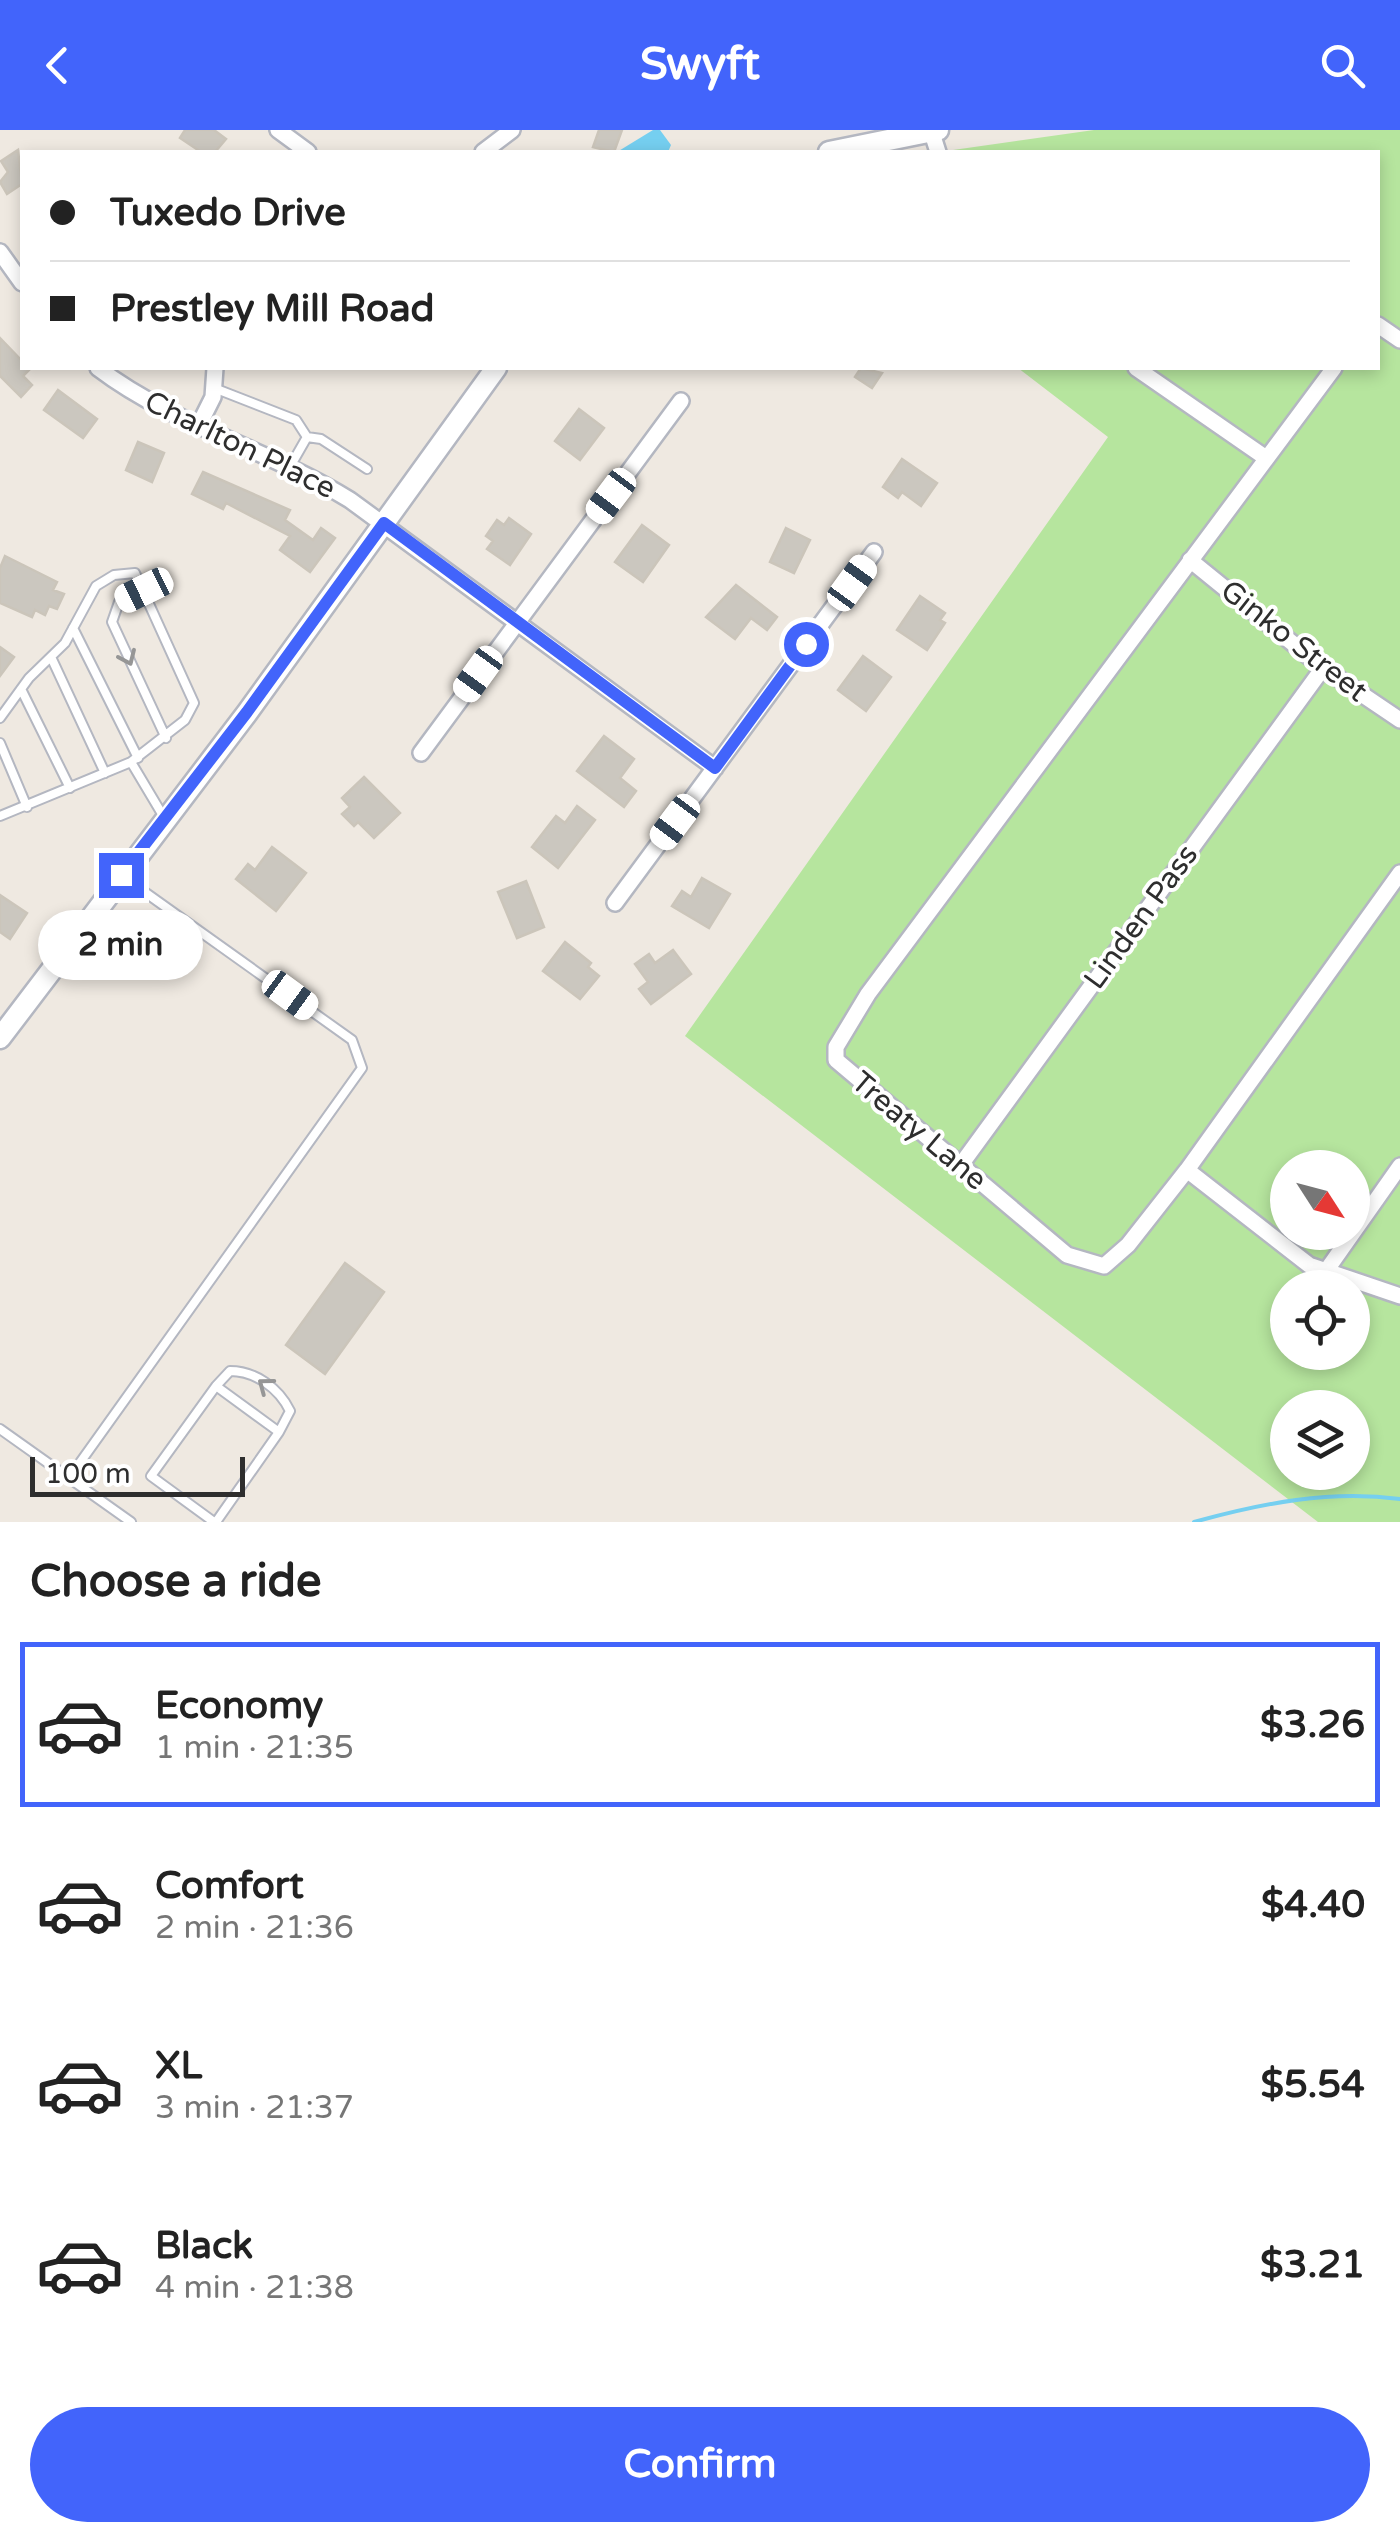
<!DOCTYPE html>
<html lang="en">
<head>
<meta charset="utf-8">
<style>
  :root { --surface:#fff; --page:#f6f6f6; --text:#222; --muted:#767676; --line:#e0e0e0; --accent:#4264fb }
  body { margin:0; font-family:"Varela Round",sans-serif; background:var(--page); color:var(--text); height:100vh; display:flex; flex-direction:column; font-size:38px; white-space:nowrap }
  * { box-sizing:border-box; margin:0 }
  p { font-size:32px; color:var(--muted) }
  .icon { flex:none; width:55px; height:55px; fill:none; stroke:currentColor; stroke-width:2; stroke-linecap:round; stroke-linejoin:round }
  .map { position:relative; height:1392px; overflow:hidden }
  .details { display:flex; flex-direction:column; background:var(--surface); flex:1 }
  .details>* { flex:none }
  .top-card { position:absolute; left:20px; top:20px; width:1360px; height:220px; border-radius:0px; box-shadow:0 5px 15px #0003; display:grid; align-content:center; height:220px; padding:0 30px; background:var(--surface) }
  .needle { width:65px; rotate:126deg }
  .controls { position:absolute; left:1270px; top:1020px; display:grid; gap:20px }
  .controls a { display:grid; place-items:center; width:100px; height:100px; border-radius:50%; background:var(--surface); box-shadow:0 5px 15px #0003; font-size:50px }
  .scale { position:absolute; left:30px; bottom:25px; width:215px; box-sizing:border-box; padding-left:10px; border:5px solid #2e2e2e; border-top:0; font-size:28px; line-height:35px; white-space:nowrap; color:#2e2e2e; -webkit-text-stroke:8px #fff; paint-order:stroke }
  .end { position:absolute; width:45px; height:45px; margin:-22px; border:12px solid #4264fb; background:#fff; box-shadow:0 0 0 5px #fff }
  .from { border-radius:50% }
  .bubble { position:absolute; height:70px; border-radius:35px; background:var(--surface); box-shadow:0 5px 15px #0003; font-size:32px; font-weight:800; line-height:70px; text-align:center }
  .car { position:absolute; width:30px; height:60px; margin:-30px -15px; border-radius:12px; box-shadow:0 0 8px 2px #0007; background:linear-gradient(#fff 24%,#345 0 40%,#fff 0 76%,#345 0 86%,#fff 0) }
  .top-card b { display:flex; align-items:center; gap:35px; height:95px; font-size:38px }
  .top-card b+b { border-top:2px solid var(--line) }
  .top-card i { width:25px; height:25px; background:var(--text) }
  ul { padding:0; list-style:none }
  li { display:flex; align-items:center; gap:30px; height:165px; margin:0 20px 15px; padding:0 10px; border:5px solid transparent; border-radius:0px }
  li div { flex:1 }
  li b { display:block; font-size:38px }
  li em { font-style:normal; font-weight:800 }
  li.selected { border-color:var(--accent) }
  li>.icon { width:90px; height:90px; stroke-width:1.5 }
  h2 { padding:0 30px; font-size:45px; line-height:120px }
  .button { display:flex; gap:20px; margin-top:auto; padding:20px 30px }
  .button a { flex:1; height:115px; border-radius:60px; background:var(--accent); color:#fff; font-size:40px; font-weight:800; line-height:115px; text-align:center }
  header { display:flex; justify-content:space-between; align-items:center; height:130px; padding:0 30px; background:var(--accent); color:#fff; font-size:45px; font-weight:800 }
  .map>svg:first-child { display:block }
  .green { fill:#b6e59e; fill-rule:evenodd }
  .water { fill:#75cff0 }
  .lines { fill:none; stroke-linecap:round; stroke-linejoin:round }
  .stream { stroke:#75cff0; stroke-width:4 }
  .building { fill:#cbc7bf; stroke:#cbc5ba; stroke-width:2.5 }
  .service-casing { stroke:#b4b7c1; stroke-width:12 }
  .minor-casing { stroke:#b4b7c1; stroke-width:20 }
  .tertiary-casing { stroke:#b4b7c1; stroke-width:25 }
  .service { stroke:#fff; stroke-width:8 }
  .minor { stroke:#fff; stroke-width:15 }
  .tertiary { stroke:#fff; stroke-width:20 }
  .oneway { stroke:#969696 }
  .route { stroke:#4264fb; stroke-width:12 }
  .labels { text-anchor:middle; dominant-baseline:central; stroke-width:8; stroke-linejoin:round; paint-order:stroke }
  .street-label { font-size:30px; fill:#2e2e2e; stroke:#fff }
</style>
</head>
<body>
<header><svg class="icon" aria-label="back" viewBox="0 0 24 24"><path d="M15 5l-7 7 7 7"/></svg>Swyft<svg class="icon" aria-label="search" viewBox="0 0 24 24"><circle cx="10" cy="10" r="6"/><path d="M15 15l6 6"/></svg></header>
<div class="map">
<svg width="1400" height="1392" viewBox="0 0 1400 1392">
  <rect width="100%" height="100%" fill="#efe9e1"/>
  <!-- green -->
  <path class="green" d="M1094 0H1400V1392H1318L685 906 1108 307 1018 238H1378V22H939ZM1288 1038H1352V1102H1288ZM1288 1158H1352V1222H1288ZM1288 1278H1352V1342H1288Z"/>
  <!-- water -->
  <path class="water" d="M653 0H660L671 15 668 22H617Z"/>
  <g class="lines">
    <!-- stream -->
    <path class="stream" d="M1194 1392C1263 1373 1329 1360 1400 1369"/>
  </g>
  <!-- building -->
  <path class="building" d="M185 0H214L226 9 215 22H201L180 8Z
    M599 0H622L614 22 593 17Z
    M18 20 22 54 7 64 0 52 8 42 1 31Z
    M0 208 22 231V238H31L23 246 32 255 21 267 0 246Z
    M861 238 882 243 872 258 855 247Z
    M58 260 97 289 83 308 44 280Z
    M579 279 604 298 580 330 555 311Z
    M138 312 164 323 152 352 126 340Z
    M902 329 937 353 921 376 902 362 898 368 883 357Z
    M203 342 290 380 285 390 313 410 321 398 335 408 310 442 280 420 290 406 226 373 223 379 192 364Z
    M509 388 531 404 510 435 487 419 493 411 486 406 497 390 504 395Z
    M642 395 669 415 643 452 615 432Z
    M786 398 810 410 794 443 770 432Z
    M5 426 57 452 53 460 64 464 57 479 49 476 45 485 35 480 32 487 0 473V438Z
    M736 455 777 487 767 500 751 488 735 509 706 487Z
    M920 466 945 483 940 490 945 493 927 520 897 500Z
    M0 517 14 527 0 546Z
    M863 526 891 547 866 581 838 560Z
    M604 606 634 629 620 648 636 661 624 677 577 641Z
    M364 647 400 683 374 708 358 692 354 696 342 684 350 677 342 668Z
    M577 676 595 690 558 738 532 717 556 686 565 693Z
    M272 717 306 743 276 781 236 749 248 734 255 740Z
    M702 748 730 764 709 798 672 776 682 761 691 767Z
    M526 751 544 797 517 808 498 762Z
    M0 765 27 783 10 809 0 802Z
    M565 812 591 833 588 837 599 846 580 869 543 841Z
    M673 820 691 844 651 874 639 859 648 852 635 834 649 824 655 833Z
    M345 1133 384 1162 325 1244 286 1215Z"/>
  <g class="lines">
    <defs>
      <path id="service" d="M214 258 296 290 307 307
        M291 335 307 307 321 309 367 339
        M144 460 119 472 112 492 166 608
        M73 498 138 628
        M51 527 105 643
        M21 559 70 658
        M0 588 29 548 65 513 96 456 114 445 135 443 194 573 185 590 131 632 165 689
        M0 613 27 677
        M0 686 131 632
        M216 1256 230 1241C255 1241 279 1258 290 1281L279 1302
        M0 1299 69 1348 362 938 352 910 125 748
        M69 1348 131 1392
        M214 1392 151 1346 216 1256 279 1302 216 1392"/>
      <path id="minor" d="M278 0 308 22
        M931 0 938 22
        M483 22 512 0
        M0 122 22 153
        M1378 195 1400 210
        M98 238C173 295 270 320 350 370L715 638
        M1136 238 1266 328
        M1334 238 868 864 836 917V930L1067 1125 1104 1136 1128 1115 1187 1040 1400 743
        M200 293 213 267 215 238
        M1190 430 1323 538 1400 590
        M421 623 681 271
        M615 773 874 422
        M960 1036 1323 538
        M1187 1040 1309 1135 1400 1166
        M1326 1141 1400 1036"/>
      <path id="tertiary" d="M829 22 938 0
        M0 908 247 583 496 238"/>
    </defs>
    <!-- service casing -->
    <use href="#service" class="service-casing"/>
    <!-- minor casing -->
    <use href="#minor" class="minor-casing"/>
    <!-- tertiary casing -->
    <use href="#tertiary" class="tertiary-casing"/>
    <!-- service -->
    <use href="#service" class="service"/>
    <!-- minor -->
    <use href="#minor" class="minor"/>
    <!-- tertiary -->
    <use href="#tertiary" class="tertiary"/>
  </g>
  <!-- one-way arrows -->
  <defs><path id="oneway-chevron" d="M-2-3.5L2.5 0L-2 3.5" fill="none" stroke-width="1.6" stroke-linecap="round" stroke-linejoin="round" transform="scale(2.5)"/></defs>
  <g class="oneway">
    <use href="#oneway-chevron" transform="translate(128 528) rotate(66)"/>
    <use href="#oneway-chevron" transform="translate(265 1255) rotate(-143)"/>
  </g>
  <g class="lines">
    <!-- route -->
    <path class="route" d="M121 745 247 582 384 393 715 638 806 514"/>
  </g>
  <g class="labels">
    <!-- street labels -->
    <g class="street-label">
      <text transform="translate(240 315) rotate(26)">Charlton Place</text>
      <text transform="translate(1294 511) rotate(38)">Ginko Street</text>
      <text transform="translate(1141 787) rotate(-54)">Linden Pass</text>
      <text transform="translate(919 1001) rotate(40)">Treaty Lane</text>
    </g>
  </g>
</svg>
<div class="controls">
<a><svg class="needle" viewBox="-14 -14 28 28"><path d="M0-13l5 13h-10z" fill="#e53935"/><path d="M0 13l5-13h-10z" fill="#767676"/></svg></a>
<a><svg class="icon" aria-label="locate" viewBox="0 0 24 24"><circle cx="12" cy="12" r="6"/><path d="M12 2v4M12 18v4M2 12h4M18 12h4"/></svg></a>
<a><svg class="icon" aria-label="layers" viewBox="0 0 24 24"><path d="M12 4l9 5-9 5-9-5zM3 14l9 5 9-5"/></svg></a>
</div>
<div class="scale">100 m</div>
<i class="end from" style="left:806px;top:514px"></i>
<i class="end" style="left:121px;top:745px"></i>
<div class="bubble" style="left:38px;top:780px;width:165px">2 min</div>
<i class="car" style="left:611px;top:366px;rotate:217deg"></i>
<i class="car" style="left:852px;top:453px;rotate:36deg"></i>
<i class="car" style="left:144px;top:460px;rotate:244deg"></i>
<i class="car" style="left:478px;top:544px;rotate:216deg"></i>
<i class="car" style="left:675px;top:692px;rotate:217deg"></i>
<i class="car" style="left:290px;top:865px;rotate:126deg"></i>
<div class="top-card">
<b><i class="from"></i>Tuxedo Drive</b>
<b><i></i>Prestley Mill Road</b>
</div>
</div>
<section class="details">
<h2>Choose a ride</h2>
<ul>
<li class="selected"><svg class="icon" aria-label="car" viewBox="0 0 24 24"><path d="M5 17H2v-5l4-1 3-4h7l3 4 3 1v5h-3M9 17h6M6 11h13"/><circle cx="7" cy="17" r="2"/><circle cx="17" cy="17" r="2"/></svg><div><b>Economy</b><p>1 min · 21:35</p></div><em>$3.26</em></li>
<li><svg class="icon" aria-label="car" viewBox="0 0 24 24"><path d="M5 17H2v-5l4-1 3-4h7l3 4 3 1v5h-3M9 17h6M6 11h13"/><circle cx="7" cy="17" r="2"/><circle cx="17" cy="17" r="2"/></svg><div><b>Comfort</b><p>2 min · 21:36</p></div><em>$4.40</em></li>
<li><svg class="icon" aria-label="car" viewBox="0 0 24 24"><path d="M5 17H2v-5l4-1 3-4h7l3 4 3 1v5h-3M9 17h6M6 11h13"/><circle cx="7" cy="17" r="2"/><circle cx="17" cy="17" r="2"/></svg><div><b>XL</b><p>3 min · 21:37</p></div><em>$5.54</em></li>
<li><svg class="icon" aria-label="car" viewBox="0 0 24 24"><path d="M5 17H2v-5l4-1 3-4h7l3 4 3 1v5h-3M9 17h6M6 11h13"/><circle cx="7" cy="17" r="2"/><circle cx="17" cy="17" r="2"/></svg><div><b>Black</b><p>4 min · 21:38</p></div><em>$3.21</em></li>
</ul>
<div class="button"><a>Confirm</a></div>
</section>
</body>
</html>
